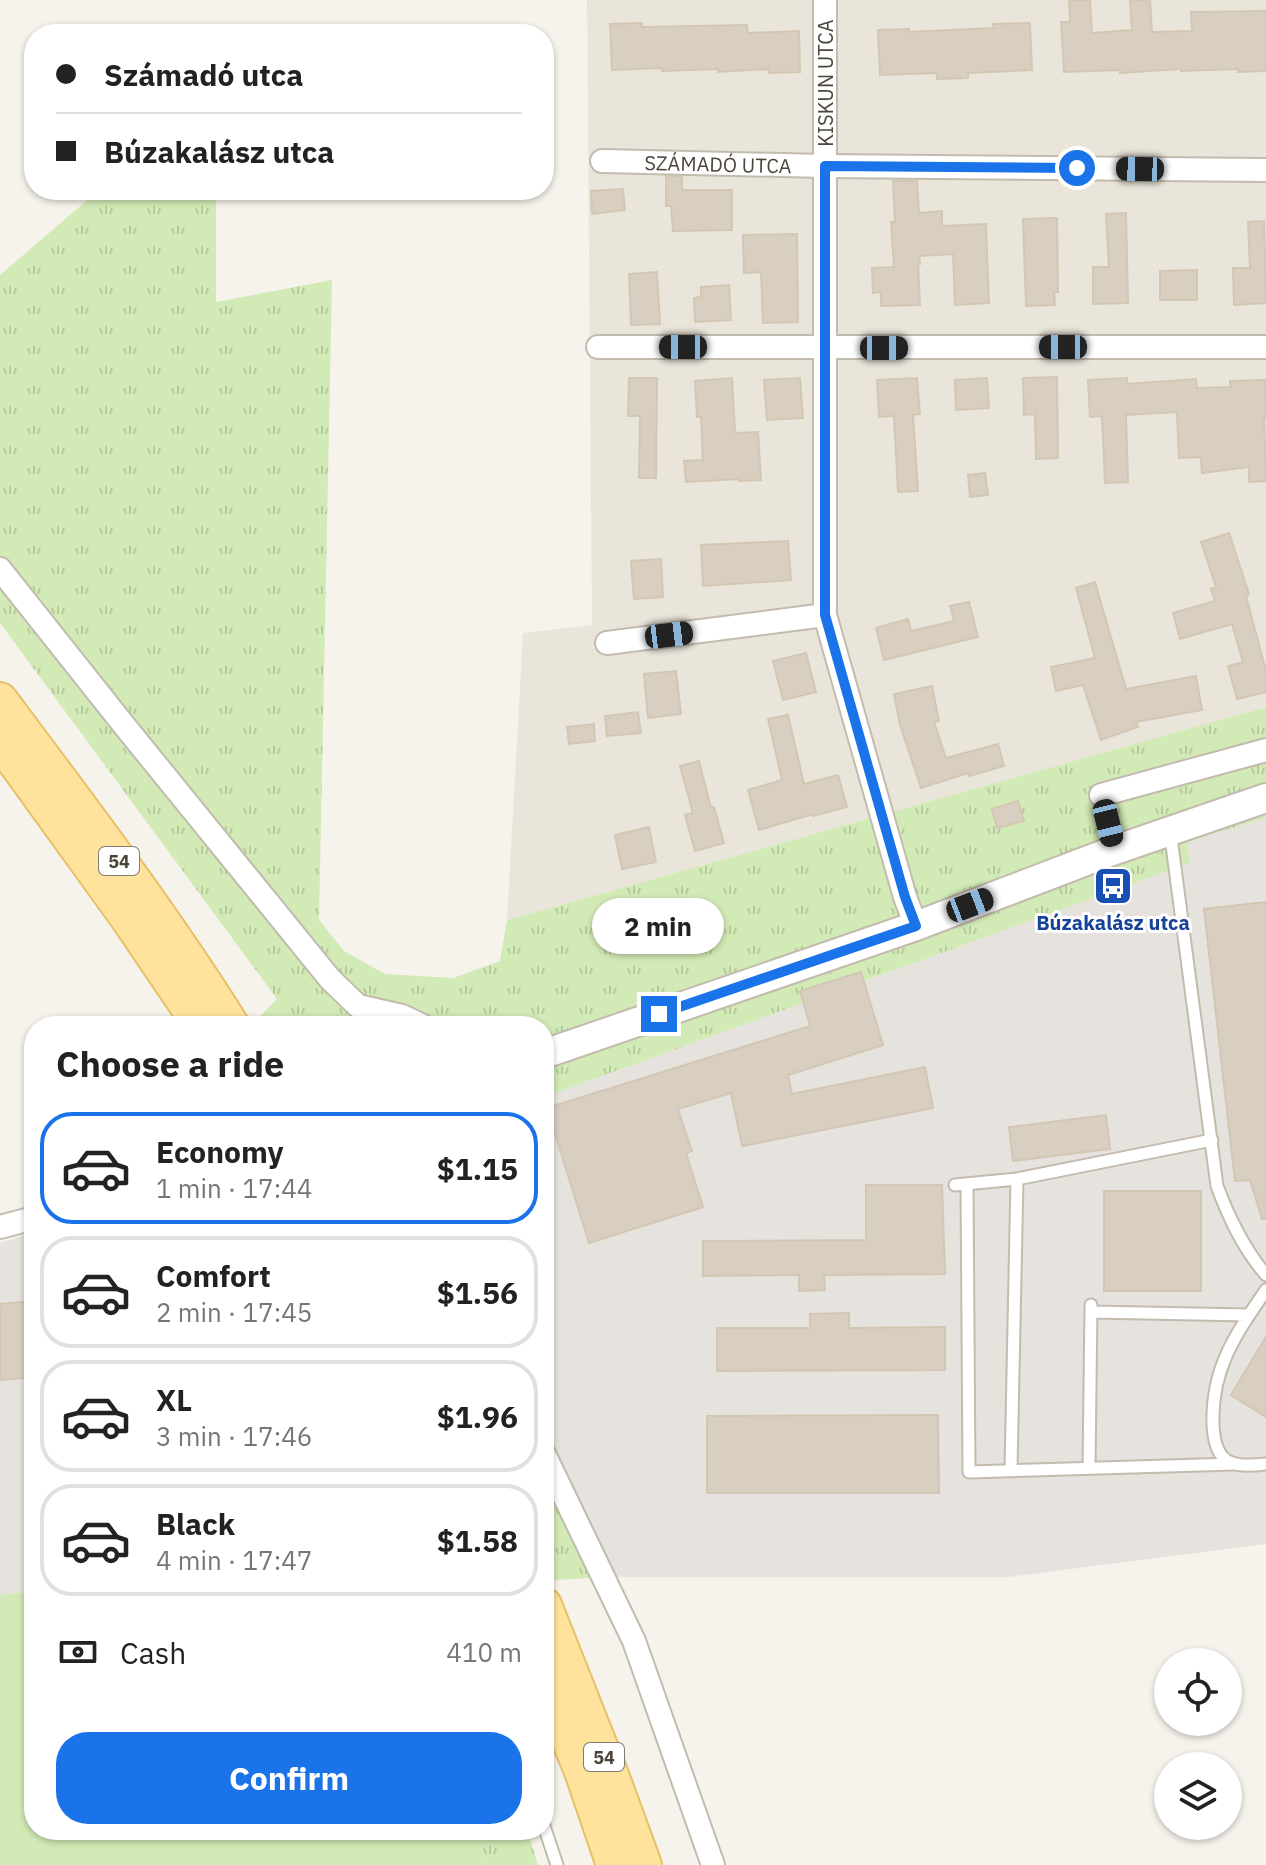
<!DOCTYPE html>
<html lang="en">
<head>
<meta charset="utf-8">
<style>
  :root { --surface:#fff; --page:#f2f2f2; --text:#222; --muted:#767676; --line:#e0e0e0; --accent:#1a73e8 }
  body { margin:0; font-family:"IBM Plex Sans",sans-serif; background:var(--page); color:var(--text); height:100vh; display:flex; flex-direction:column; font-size:30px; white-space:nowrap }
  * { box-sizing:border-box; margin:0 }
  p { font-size:26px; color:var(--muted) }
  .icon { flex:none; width:44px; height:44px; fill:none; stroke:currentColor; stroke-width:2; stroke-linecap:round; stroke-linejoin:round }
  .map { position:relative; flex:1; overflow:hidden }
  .drawer { position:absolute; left:24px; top:1016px; width:530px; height:824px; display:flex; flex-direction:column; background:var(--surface); border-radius:32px; box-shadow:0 2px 6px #0004 }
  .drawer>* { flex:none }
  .banner { position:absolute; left:24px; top:24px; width:530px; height:176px; border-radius:32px; box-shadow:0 2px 6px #0004; display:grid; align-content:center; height:176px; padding:0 32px; background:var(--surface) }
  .fabs { position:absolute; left:1154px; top:1648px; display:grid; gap:16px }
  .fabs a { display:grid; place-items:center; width:88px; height:88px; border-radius:50%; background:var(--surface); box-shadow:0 2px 6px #0004; font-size:40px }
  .end { position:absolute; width:36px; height:36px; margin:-18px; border:10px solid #1a73e8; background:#fff; box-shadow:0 0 0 4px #fff }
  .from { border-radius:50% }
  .bubble { position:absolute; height:56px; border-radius:28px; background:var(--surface); box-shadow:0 2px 6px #0004; font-size:26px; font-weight:700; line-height:56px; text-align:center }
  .car { position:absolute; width:24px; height:48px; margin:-24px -12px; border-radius:10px; box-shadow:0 0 6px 2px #0007; background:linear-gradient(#222 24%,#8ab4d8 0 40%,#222 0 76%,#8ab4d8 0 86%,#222 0) }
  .banner b { display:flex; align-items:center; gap:28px; height:76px; font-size:30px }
  .banner b+b { border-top:2px solid var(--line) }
  .banner i { width:20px; height:20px; background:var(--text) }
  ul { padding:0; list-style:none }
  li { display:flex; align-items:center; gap:24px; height:112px; margin:0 16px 12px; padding:0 16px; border:4px solid var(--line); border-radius:32px }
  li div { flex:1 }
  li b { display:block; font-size:30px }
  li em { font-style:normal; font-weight:700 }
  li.on { border-color:var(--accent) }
  li>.icon { width:72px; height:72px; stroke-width:1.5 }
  h2 { padding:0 32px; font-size:36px; line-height:96px }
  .pay { display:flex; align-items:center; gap:20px; height:88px; padding:0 32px; font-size:30px }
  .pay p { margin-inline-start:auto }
  .cta { display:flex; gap:16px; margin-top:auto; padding:16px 32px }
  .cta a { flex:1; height:92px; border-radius:32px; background:var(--accent); color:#fff; font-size:32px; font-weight:700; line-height:92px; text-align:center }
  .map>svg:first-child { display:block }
  .residential { fill:#eae5da }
  .industrial { fill:#e6e2dd }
  .grass { fill:url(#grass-tufts) }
  .garden { fill:#d2eab5 }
  .building { fill:#d8cfc1; stroke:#d3c7b4; stroke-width:2 }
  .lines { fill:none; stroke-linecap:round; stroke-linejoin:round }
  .service-casing { stroke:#c2bbae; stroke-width:15 }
  .minor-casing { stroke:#c2bbae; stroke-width:26 }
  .tertiary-casing { stroke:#c2bbae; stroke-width:32 }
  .primary-casing { stroke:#e6c16a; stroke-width:38 }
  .service { stroke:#fff; stroke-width:11 }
  .minor { stroke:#fff; stroke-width:22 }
  .tertiary { stroke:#fff; stroke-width:28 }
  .primary { stroke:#ffe39c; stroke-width:34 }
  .route { stroke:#1a73e8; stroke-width:10 }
  .labels { text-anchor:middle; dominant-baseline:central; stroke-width:6; stroke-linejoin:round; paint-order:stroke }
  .shield { fill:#fff; stroke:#817c74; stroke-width:2 }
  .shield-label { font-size:18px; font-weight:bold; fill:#4b4439 }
  .street-label { font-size:20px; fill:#4b4439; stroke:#fff }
  .transit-label { font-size:20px; font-weight:bold; fill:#164399; stroke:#fff }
</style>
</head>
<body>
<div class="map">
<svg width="1266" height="1865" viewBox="0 0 1266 1865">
  <defs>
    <pattern id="grass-tufts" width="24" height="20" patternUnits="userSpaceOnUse" patternTransform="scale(2)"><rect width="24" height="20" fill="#d2eab5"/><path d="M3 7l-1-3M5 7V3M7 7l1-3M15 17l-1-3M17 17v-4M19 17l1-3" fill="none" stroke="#b6ca9c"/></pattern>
  </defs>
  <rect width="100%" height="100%" fill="#f6f3ec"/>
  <!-- residential -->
  <path class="residential" d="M587 0H1266V707L507 920 523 633 592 625Z"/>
  <!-- industrial -->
  <path class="industrial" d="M1266 818V1544L1008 1577H601L544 1466V1097L1190 863 1187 842Z
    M34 1232V1591L0 1595V1243Z"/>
  <!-- grass -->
  <path class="grass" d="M99 190H216V302L332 280 319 920 344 951 385 974 453 978 500 961 507 920 1266 707V818L1187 842 1190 863 544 1097V1026H251L277 999 0 623V275Z
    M544 1466 601 1577 544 1581Z
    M481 1830H527L538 1865H484Z"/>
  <!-- garden -->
  <path class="garden" d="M34 1591V1830H481L484 1865H0V1595Z"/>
  <!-- building -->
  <path class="building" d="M1069 0H1090L1092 33 1132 30 1130 0H1150L1152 32 1192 31 1191 12 1266 11V71L1238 72V69L1181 71V69L1120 73V70L1064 72 1061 22H1070Z
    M642 23V27L747 25 748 33 799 31 800 72 769 73 768 69 718 72V69L662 71V68L612 70 610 24Z
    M1030 23 1032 70 968 73V78L937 79V73L880 75 878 30 909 29V32L994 28 993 24Z
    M666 176 682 177V190H732V230L673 231 671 206H666Z
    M893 181H917L919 213 942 211V226L986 224 989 303 955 305 953 254 919 256 920 264H918L920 305 881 306V292L873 293 872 268 894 267 891 222H895Z
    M623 189 625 210 592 214 591 191Z
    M1126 213 1128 303 1093 304V267H1109L1106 214Z
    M1057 218 1058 292H1054L1055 305 1026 306 1023 219Z
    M1264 221 1266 303 1234 305 1233 268H1250L1248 222Z
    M797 234 798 322 763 323 761 272 744 273 743 235Z
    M1197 270V300H1160V271Z
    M657 272 660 324 631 325 629 274Z
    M729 285 731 320 695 322 694 298 701 297V287Z
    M1057 377 1058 458 1036 459 1035 414 1024 415 1023 378Z
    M629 378H657L656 478H639L640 416H628Z
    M732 378 735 433 758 432 761 480 739 481V479L686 482 684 461 703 460 701 417H697L695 381Z
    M800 378 803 418 767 420 764 380Z
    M917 378 920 414 913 415 918 491 898 492 894 416 879 417 877 380Z
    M987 378 989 408 956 410 955 380Z
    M1127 378V384L1196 379 1197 388 1230 387V381L1265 380 1266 418H1264L1266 481 1249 482V467L1202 473 1201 457 1179 458 1177 412 1126 415 1128 482 1105 483 1102 416 1090 417 1088 380Z
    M985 473 988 495 970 497 968 475Z
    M1229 533 1249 594 1246 596 1266 671V692L1237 699 1228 666 1243 662 1232 624 1180 639 1173 613 1215 601 1211 589 1216 587 1201 542Z
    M788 541 791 580 703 586 701 545Z
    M661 559 663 597 634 599 631 561Z
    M1095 582 1126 689 1196 676 1202 710 1136 722 1138 727 1101 740 1083 685 1056 691 1051 667 1095 658 1076 588Z
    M969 602 978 637 884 660 876 628 908 619 911 631 954 621 950 606Z
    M806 653 816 692 783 700 773 661Z
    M676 671 681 714 648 718 644 674Z
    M932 686 939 721 934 722 946 758 998 744 1004 766 969 776 968 773 921 788 900 725 894 694Z
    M638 712 641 733 607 736 605 716Z
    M788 715 804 784 838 775 847 807 813 816V814L759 830 748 790 782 780 768 719Z
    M594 724 595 741 569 744 567 727Z
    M699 761 711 808 714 807 724 843 695 851 685 815 693 813 680 766Z
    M1018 801 1024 821 997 828 992 809Z
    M649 827 656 862 622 869 615 835Z
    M1266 902V1219H1262L1250 1180 1235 1181 1204 909Z
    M861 972 883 1045 788 1075 792 1094 925 1067 933 1108 742 1146 731 1093 678 1109 692 1151 686 1153 703 1207 589 1243 547 1108 810 1026 800 991Z
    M1106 1115 1110 1149 1013 1161 1009 1127Z
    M866 1185H942L945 1274 824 1275 825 1290 799 1291V1275L703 1276V1241L866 1240Z
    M1104 1191H1201V1291H1104Z
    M34 1301V1377L0 1380V1304Z
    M849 1313V1328L945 1327V1370L717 1371V1328H810V1314Z
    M1266 1337V1417L1231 1395Z
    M938 1415 939 1493H707V1416Z"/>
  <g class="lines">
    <defs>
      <path id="service" d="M1101 795 1114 849
        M1170 830 1217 1186C1229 1218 1243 1248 1266 1275
        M967 1184 969 1472 1234 1464
        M955 1185 1017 1179 1212 1140
        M1266 1290C1235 1335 1211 1369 1213 1425 1215 1464 1231 1468 1266 1464
        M1091 1312 1249 1315
        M1089 1468 1091 1305
        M1011 1470 1017 1179
        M544 1826 557 1865"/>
      <g id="minor">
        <path d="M825 0V615L905 897 916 926"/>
        <path id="s1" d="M602 161 825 166 1266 170"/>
        <path d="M598 347H1266"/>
        <path d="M0 569 123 724 330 979 358 1006 402 1016 423 1026"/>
        <path d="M607 643 825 615"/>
        <path d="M1101 795 1266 750"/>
        <path d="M0 1227 34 1218"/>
        <path d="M544 1454 634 1641 713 1865"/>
      </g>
      <path id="tertiary" d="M544 1054 916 926 1115 850 1266 798"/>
      <path id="primary" d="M0 700C80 807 161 913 232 1026
        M0 741 130 921 201 1026
        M544 1605 607 1764 644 1865
        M544 1678 583 1774 614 1865"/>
    </defs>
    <!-- service casing -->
    <use href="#service" class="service-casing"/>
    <!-- minor casing -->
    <use href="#minor" class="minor-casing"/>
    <!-- tertiary casing -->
    <use href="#tertiary" class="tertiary-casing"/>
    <!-- primary casing -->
    <use href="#primary" class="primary-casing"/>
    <!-- service -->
    <use href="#service" class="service"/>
    <!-- minor -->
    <use href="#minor" class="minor"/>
    <!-- tertiary -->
    <use href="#tertiary" class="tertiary"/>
    <!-- primary -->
    <use href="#primary" class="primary"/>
  </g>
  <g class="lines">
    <!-- route -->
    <path class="route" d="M659 1014 916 926 905 897 825 615V166L1077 168"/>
  </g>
  <!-- icons -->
  <defs>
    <symbol id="bus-square" viewBox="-11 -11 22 22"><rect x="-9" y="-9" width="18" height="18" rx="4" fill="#1a4fb4" stroke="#fff"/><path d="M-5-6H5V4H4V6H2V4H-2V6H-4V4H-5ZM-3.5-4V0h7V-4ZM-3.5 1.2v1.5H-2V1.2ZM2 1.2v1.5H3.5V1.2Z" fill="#fff"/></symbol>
  </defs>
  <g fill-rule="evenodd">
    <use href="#bus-square" x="1091" y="864" width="44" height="44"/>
  </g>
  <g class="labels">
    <!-- shield labels -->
    <g class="shield">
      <rect x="99" y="847" width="40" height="28" rx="6"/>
      <rect x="584" y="1743" width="40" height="28" rx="6"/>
    </g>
    <g class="shield-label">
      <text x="119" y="861">54</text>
      <text x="604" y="1757">54</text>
    </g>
    <!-- street labels -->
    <g class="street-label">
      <text transform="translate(825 83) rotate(-90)">KISKUN UTCA</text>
      <text stroke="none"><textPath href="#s1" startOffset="116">SZÁMADÓ UTCA</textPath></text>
    </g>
    <!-- transit labels -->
    <g class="transit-label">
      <text x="1113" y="922">Búzakalász utca</text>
    </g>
  </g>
</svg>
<div class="fabs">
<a><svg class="icon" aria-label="locate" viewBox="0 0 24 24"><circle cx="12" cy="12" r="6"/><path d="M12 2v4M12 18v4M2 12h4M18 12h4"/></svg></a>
<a><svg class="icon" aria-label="layers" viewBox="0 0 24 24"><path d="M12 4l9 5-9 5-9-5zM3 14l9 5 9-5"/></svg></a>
</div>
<i class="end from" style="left:1077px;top:168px"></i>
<i class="end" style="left:659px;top:1014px"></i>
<div class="bubble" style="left:592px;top:898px;width:132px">2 min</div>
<i class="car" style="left:1140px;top:169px;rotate:271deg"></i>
<i class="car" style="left:683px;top:347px;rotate:270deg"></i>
<i class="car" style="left:1063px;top:347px;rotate:270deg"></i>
<i class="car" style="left:884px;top:348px;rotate:90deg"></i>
<i class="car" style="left:669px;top:635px;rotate:83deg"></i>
<i class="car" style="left:1108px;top:823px;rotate:166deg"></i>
<i class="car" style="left:970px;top:905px;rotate:69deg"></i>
<div class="banner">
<b><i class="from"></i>Számadó utca</b>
<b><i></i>Búzakalász utca</b>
</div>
<section class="drawer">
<h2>Choose a ride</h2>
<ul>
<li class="on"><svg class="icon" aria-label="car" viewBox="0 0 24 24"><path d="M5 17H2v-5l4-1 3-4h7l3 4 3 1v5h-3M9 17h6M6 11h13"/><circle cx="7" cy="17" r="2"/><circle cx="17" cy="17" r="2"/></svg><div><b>Economy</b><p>1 min · 17:44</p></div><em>$1.15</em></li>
<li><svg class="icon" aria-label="car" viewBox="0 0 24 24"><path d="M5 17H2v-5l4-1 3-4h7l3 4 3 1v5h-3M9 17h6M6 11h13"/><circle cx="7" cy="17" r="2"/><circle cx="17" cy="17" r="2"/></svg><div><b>Comfort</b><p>2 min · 17:45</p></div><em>$1.56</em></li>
<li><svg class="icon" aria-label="car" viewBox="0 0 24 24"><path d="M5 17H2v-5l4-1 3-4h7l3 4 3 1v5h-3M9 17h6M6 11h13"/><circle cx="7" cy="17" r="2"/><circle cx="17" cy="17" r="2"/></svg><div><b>XL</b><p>3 min · 17:46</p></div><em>$1.96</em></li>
<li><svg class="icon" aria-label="car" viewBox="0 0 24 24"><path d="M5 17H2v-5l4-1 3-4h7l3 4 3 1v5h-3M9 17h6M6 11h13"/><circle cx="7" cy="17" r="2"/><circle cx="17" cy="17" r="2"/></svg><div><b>Black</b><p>4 min · 17:47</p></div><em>$1.58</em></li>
</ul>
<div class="pay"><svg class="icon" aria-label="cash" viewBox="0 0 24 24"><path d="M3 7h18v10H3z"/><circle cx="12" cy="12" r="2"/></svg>Cash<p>410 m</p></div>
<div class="cta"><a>Confirm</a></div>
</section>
</div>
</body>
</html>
